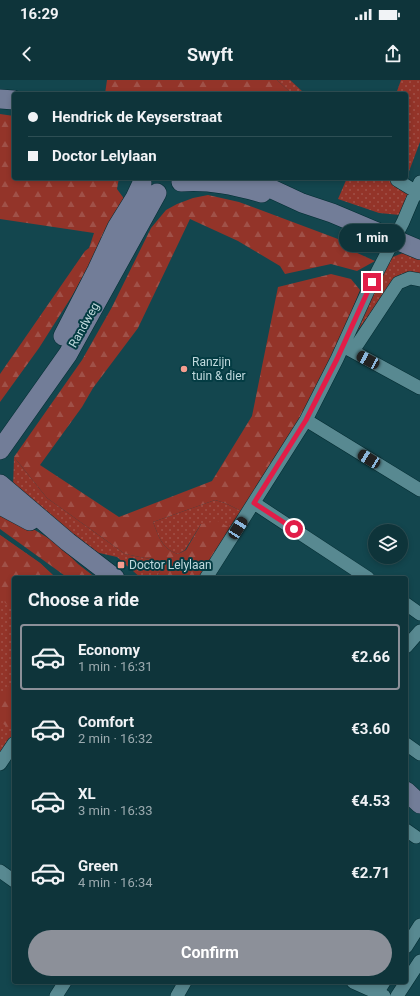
<!DOCTYPE html>
<html lang="en">
<head>
<meta charset="utf-8">
<style>
  :root { --surface:#0e343a; --page:#1c3f45; --text:#f1f3f6; --muted:#9baaaf; --line:#2e4f54; --accent:#8c9099 }
  body { margin:0; font-family:Roboto,sans-serif; background:var(--page); color:var(--text); height:100vh; display:flex; flex-direction:column; font-size:15px; white-space:nowrap }
  * { box-sizing:border-box; margin:0 }
  p { font-size:13px; color:var(--muted) }
  .icon { flex:none; width:22px; height:22px; fill:none; stroke:currentColor; stroke-width:2; stroke-linecap:round; stroke-linejoin:round }
  .map { position:relative; flex:1; overflow:hidden }
  .details { position:absolute; left:12px; top:496px; width:396px; height:408px; display:flex; flex-direction:column; background:var(--surface); border-radius:4px; box-shadow:0 2px 6px #0003,0 0 0 1px var(--line) }
  .details>* { flex:none }
  .guide { position:absolute; left:12px; top:12px; width:396px; height:88px; border-radius:4px; box-shadow:0 2px 6px #0003,0 0 0 1px var(--line); display:grid; align-content:center; height:88px; padding:0 16px; background:var(--surface) }
  .fabs { position:absolute; left:368px; top:444px; display:grid; gap:8px }
  .fabs a { display:grid; place-items:center; width:40px; height:40px; border-radius:50%; background:var(--surface); box-shadow:0 2px 6px #0003,0 0 0 1px var(--line); font-size:20px }
  .end { position:absolute; width:18px; height:18px; margin:-9px; border:5px solid #e11d48; background:#fff; box-shadow:0 0 0 2px #fff }
  .from { border-radius:50% }
  .bubble { position:absolute; height:28px; border-radius:14px; background:var(--surface); box-shadow:0 2px 6px #0003,0 0 0 1px var(--line); font-size:13px; font-weight:700; line-height:28px; text-align:center }
  .car { position:absolute; width:12px; height:24px; margin:-12px -6px; border-radius:5px; box-shadow:0 0 3px 1px #0007; background:linear-gradient(#222 24%,#8ab4d8 0 40%,#222 0 76%,#8ab4d8 0 86%,#222 0) }
  .guide b { display:flex; align-items:center; gap:14px; height:38px; font-size:15px }
  .guide b+b { border-top:1px solid var(--line) }
  .guide i { width:10px; height:10px; background:var(--text) }
  ul { padding:0; list-style:none }
  li { display:flex; align-items:center; gap:12px; height:66px; margin:0 8px 6px; padding:0 8px; border:2px solid transparent; border-radius:4px }
  li div { flex:1 }
  li b { display:block; font-size:15px }
  li em { font-style:normal; font-weight:700 }
  li.on { border-color:var(--accent) }
  li>.icon { width:36px; height:36px; stroke-width:1.5 }
  h2 { padding:0 16px; font-size:18px; line-height:48px }
  .action { display:flex; gap:8px; margin-top:auto; padding:8px 16px }
  .action a { flex:1; height:46px; border-radius:24px; background:var(--accent); color:#fff; font-size:16px; font-weight:700; line-height:46px; text-align:center }
  .status { display:flex; justify-content:space-between; align-items:center; height:28px; padding:0 20px; background:var(--surface); direction:ltr }
  .status svg { height:11px; fill:currentColor }
  header { display:flex; justify-content:space-between; align-items:center; height:52px; padding:0 16px; background:var(--surface); font-size:18px; font-weight:700 }
  .map>svg:first-child { display:block }
  .green { fill:url(#green-dots) }
  .forest { fill:url(#forest-firs) }
  .lines { fill:none; stroke-linecap:round; stroke-linejoin:round }
  .minor-casing { stroke:#032b31; stroke-width:14 }
  .secondary-casing { stroke:#032b31; stroke-width:20 }
  .minor { stroke:#588991; stroke-width:13 }
  .secondary { stroke:#727d98; stroke-width:19 }
  .route { stroke:#e11d48; stroke-width:5 }
  .poi-dot { fill:#f59d8f; stroke:#043c43; stroke-width:1.5 }
  .labels { text-anchor:middle; dominant-baseline:central; stroke-width:4; stroke-linejoin:round; paint-order:stroke }
  .street-label { font-size:12px; fill:#c0d9dd; stroke:#043c43 }
  .poi-label { font-size:12px; fill:#c0d9dd; stroke:#043c43; text-anchor:start }
</style>
</head>
<body>
<div class="status"><b>16:29</b><svg viewBox="0 0 49 12"><path d="M0 12V9h3v3zM5 12V6h3v6zM10 12V3h3v9zM15 12V0h3v12zM26 1h20v11H26zM47 4h2v5h-2z"/></svg></div>
<header><svg class="icon" aria-label="back" viewBox="0 0 24 24"><path d="M15 5l-7 7 7 7"/></svg>Swyft<svg class="icon" aria-label="share" viewBox="0 0 24 24"><path d="M12 15V3M7 8l5-5 5 5M5 13v7h14v-7"/></svg></header>
<div class="map">
<svg width="420" height="916" viewBox="0 0 420 916">
  <defs>
    <pattern id="green-dots" width="8" height="8" patternUnits="userSpaceOnUse"><rect width="8" height="8" fill="#933429"/><path d="M2 2h.1M6 6h.1" fill="none" stroke="#a05148" stroke-width="1.8" stroke-linecap="round"/></pattern>
    <pattern id="forest-firs" width="22" height="20" patternUnits="userSpaceOnUse"><rect width="22" height="20" fill="#933429"/><path d="M5 1l3.5 6h-7zM16 11l3.5 6h-7z" fill="#a05148"/></pattern>
  </defs>
  <rect width="100%" height="100%" fill="#13464e"/>
  <!-- green -->
  <path class="green" d="M277 0H290L303 12V14H292Z
    M401 0H420V62L405 102 406 14H396Z
    M347 98H388L409 112 400 135 379 133 338 119Z
    M346 151 381 165 377 172C363 167 354 164 346 151Z
    M403 173 420 180V195L404 193 395 199 353 257 390 178Z
    M14 377 47 418 125 474 150 479 164 485 156 498H141L117 477 95 472 13 408Z
    M215 420 225 423 241 431 230 448 201 444 185 470 178 474C162 469 159 457 153 442Z
    M0 455 40 483 56 498H14V653L0 675Z"/>
  <!-- forest -->
  <path class="forest" d="M107 0H277L292 14H105Z
    M0 34 14 36V98H119L117 109 125 120 72 216 39 268 0 322V294L85 171 89 168 94 153 0 139Z
    M208 115 239 122 338 159 355 172 375 181 357 191 331 184 285 194 280 186 238 161 190 139 138 248 93 308 82 327 40 385 119 437 212 401 252 336 278 207 331 194 351 199 360 210 331 282 305 333 245 433 225 423 215 420 153 442C159 457 162 469 178 474L186 470 201 444 218 441 230 448 203 498H156L164 485 150 479 125 474 47 418 14 377 82 280 112 227 151 148 166 130 177 124 193 118Z
    M0 429 58 464 78 484 96 498H68L0 449Z
    M0 455 40 483 56 498H14V531L0 518Z
    M14 599V651L0 642V617Z"/>
  <g class="lines">
    <defs>
      <path id="minor" d="M397 100 420 114
        M343 266 357 265 398 203 410 198 420 200
        M343 266 420 308
        M306 340 420 410
        M254 423 368 498
        M206 498 306 340 337 279 372 202 403 142 420 102
        M406 524 420 534
        M406 567 420 551
        M406 664 420 674
        M0 684 14 663
        M406 750 416 757
        M0 791 14 801
        M406 867 420 845
        M353 902 384 916
        M377 913 384 902
        M56 916 65 902
        M177 916 185 902
        M397 916 420 881"/>
      <path id="secondary" d="M0 19 14 20
        M248 98 302 123 332 133 420 170
        M181 102C210 100 234 105 262 113
        M63 256 97 190 117 147 135 118 142 103
        M0 370 68 274 157 113
        M0 404 68 462 115 498
        M0 425 30 441
        M406 711 420 724"/>
    </defs>
    <!-- minor casing -->
    <use href="#minor" class="minor-casing"/>
    <!-- secondary casing -->
    <use href="#secondary" class="secondary-casing"/>
    <!-- minor -->
    <use href="#minor" class="minor"/>
    <!-- secondary -->
    <use href="#secondary" class="secondary"/>
  </g>
  <g class="lines">
    <!-- route -->
    <path class="route" d="M294 449 254 423 306 340 337 279 372 202"/>
  </g>
  <!-- markers -->
  <g class="poi-dot">
    <circle cx="184" cy="289" r="4"/>
    <rect x="117" y="481" width="8" height="8" rx="2"/>
  </g>
  <g class="labels">
    <!-- street labels -->
    <g class="street-label">
      <text transform="translate(84 245) rotate(-61)">Randweg</text>
    </g>
    <!-- poi labels -->
    <g class="poi-label">
      <text x="192" y="282">Ranzijn<tspan x="192" dy="14">tuin &amp; dier</tspan></text>
      <text x="129" y="485">Doctor Lelylaan</text>
    </g>
  </g>
</svg>
<div class="fabs">
<a><svg class="icon" aria-label="layers" viewBox="0 0 24 24"><path d="M12 4l9 5-9 5-9-5zM3 14l9 5 9-5"/></svg></a>
</div>
<i class="end from" style="left:294px;top:449px"></i>
<i class="end" style="left:372px;top:202px"></i>
<div class="bubble" style="left:339px;top:144px;width:66px">1 min</div>
<i class="car" style="left:368px;top:280px;rotate:298deg"></i>
<i class="car" style="left:369px;top:379px;rotate:302deg"></i>
<i class="car" style="left:238px;top:448px;rotate:33deg"></i>
<div class="guide">
<b><i class="from"></i>Hendrick de Keyserstraat</b>
<b><i></i>Doctor Lelylaan</b>
</div>
<section class="details">
<h2>Choose a ride</h2>
<ul>
<li class="on"><svg class="icon" aria-label="car" viewBox="0 0 24 24"><path d="M5 17H2v-5l4-1 3-4h7l3 4 3 1v5h-3M9 17h6M6 11h13"/><circle cx="7" cy="17" r="2"/><circle cx="17" cy="17" r="2"/></svg><div><b>Economy</b><p>1 min · 16:31</p></div><em>€2.66</em></li>
<li><svg class="icon" aria-label="car" viewBox="0 0 24 24"><path d="M5 17H2v-5l4-1 3-4h7l3 4 3 1v5h-3M9 17h6M6 11h13"/><circle cx="7" cy="17" r="2"/><circle cx="17" cy="17" r="2"/></svg><div><b>Comfort</b><p>2 min · 16:32</p></div><em>€3.60</em></li>
<li><svg class="icon" aria-label="car" viewBox="0 0 24 24"><path d="M5 17H2v-5l4-1 3-4h7l3 4 3 1v5h-3M9 17h6M6 11h13"/><circle cx="7" cy="17" r="2"/><circle cx="17" cy="17" r="2"/></svg><div><b>XL</b><p>3 min · 16:33</p></div><em>€4.53</em></li>
<li><svg class="icon" aria-label="car" viewBox="0 0 24 24"><path d="M5 17H2v-5l4-1 3-4h7l3 4 3 1v5h-3M9 17h6M6 11h13"/><circle cx="7" cy="17" r="2"/><circle cx="17" cy="17" r="2"/></svg><div><b>Green</b><p>4 min · 16:34</p></div><em>€2.71</em></li>
</ul>
<div class="action"><a>Confirm</a></div>
</section>
</div>
</body>
</html>
